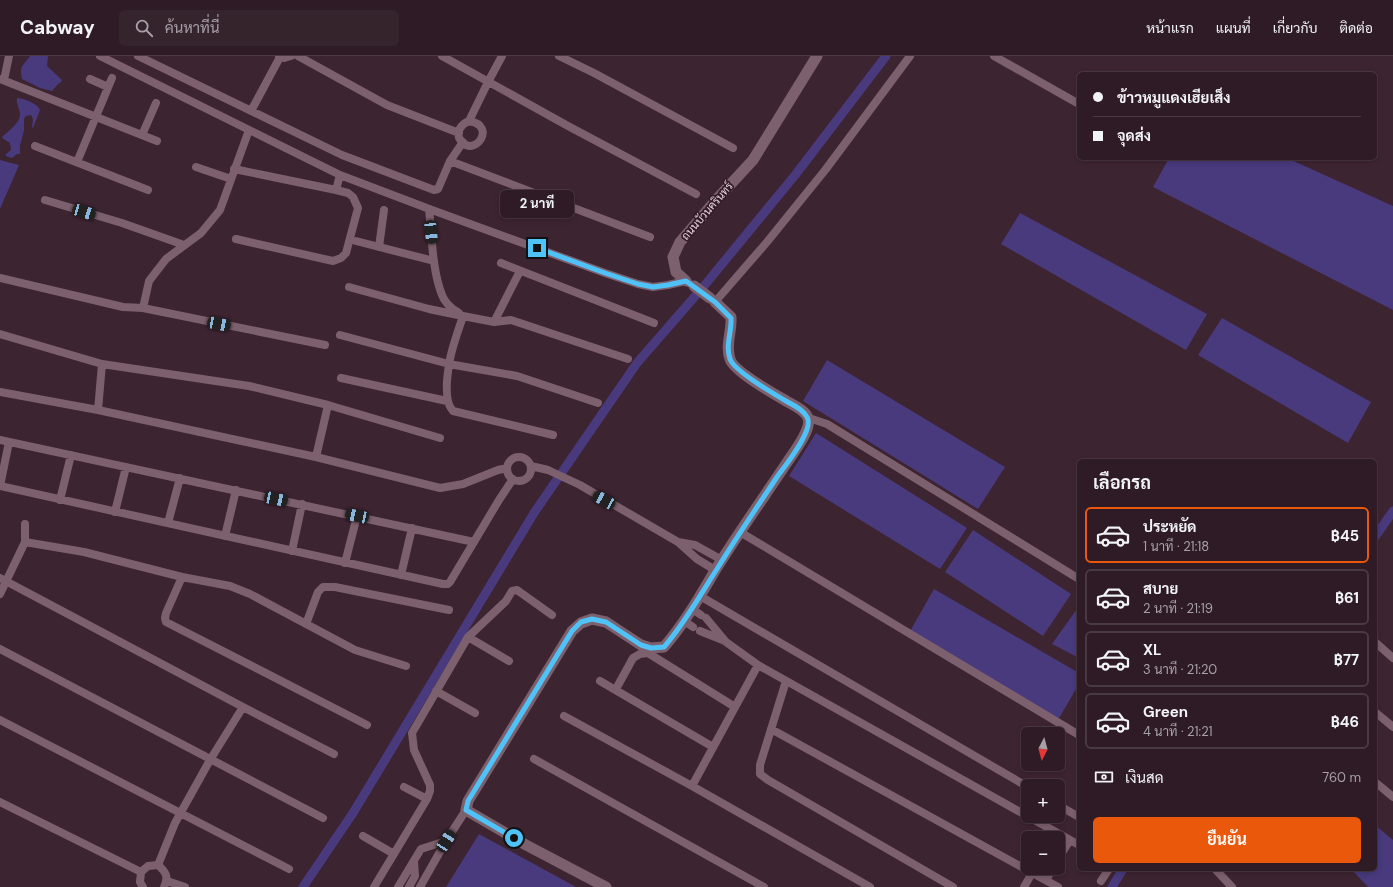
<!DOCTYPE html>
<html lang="th">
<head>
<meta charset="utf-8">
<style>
  :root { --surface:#2e1b25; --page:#36242d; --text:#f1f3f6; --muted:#a7a1a7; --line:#493942; --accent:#ea580c }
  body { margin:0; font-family:"DM Sans",Sarabun,sans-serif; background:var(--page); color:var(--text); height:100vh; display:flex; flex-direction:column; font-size:15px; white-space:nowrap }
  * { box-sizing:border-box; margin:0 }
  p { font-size:13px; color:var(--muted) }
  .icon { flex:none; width:22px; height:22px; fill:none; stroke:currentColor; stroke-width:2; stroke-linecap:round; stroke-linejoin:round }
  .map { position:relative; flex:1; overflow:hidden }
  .details { position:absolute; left:1077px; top:403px; width:300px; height:412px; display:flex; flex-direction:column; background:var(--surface); border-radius:6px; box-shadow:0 2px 6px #0003,0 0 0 1px var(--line) }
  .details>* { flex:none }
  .top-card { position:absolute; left:1077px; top:16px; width:300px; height:88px; border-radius:6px; box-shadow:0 2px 6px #0003,0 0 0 1px var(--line); display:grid; align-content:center; height:88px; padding:0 16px; background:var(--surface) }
  .needle { width:26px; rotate:186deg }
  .tools { position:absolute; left:1021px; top:671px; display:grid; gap:8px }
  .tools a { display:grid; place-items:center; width:44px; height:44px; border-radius:6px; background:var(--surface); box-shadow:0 2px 6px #0003,0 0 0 1px var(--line); font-size:20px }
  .end { position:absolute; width:18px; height:18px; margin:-9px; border:5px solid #4fc3f7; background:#111; box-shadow:0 0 0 2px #111 }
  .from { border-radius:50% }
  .bubble { position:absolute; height:28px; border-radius:6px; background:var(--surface); box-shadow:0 2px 6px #0003,0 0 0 1px var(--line); font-size:13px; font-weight:700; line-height:28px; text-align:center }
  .car { position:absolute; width:12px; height:24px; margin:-12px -6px; border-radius:5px; box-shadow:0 0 3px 1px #0007; background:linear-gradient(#222 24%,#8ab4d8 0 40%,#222 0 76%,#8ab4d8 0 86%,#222 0) }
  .top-card b { display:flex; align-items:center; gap:14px; height:38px; font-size:15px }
  .top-card b+b { border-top:1px solid var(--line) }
  .top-card i { width:10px; height:10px; background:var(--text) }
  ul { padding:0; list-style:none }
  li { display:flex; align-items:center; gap:12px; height:56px; margin:0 8px 6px; padding:0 8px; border:2px solid var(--line); border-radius:6px }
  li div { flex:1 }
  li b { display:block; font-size:15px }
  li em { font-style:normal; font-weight:700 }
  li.current { border-color:var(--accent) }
  li>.icon { width:36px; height:36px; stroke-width:1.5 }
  h2 { padding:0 16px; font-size:18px; line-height:48px }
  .pay { display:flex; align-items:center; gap:10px; height:44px; padding:0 16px; font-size:15px }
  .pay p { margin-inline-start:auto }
  .primary-button { display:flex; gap:8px; margin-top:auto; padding:8px 16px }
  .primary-button a { flex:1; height:46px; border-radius:6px; background:var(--accent); color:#fff; font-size:16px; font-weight:700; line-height:46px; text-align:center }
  header { display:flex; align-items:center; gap:24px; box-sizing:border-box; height:56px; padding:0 20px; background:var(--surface); border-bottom:1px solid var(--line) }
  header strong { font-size:19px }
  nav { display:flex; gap:22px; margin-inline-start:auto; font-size:14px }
  .search { width:280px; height:36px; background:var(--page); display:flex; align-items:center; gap:10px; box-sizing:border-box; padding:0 14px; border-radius:6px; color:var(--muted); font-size:15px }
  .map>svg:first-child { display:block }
  .water { fill:#483a7d }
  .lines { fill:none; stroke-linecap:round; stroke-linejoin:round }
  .canal { stroke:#483a7d; stroke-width:9 }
  .street { stroke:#7d606d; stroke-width:8 }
  .secondary { stroke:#7d606d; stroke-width:11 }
  .route { stroke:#4fc3f7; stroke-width:5 }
  .labels { text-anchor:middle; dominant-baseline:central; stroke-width:3.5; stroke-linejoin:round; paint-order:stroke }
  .street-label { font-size:11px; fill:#e7d6dd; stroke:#331b27 }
</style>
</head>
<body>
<header>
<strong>Cabway</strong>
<div class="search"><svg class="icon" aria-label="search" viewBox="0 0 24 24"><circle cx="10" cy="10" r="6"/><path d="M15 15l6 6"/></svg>ค้นหาที่นี่</div>
<nav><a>หน้าแรก</a><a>แผนที่</a><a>เกี่ยวกับ</a><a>ติดต่อ</a></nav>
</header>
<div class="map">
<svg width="1393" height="831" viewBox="0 0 1393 831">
  <rect width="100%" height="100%" fill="#3d2431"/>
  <!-- water -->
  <path class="water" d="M30 0H48L47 10 62 24 61 26 58 28 52 35 40 32 22 23C19 10 23 10 30 0Z
    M17 42C25 43 37 47 40 54L33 72 32 71 33 63 31 59 26 60 24 63V74L20 90V98H17L12 102 6 100V98L11 94 10 87 2 82 3 80C8 76 20 66 20 59 20 53 16 48 17 42Z
    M1169 102H1287L1393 150V254L1153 131Z
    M0 104 19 109 0 153Z
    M1020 157 1207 258 1186 294 1001 188Z
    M1222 262 1371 346 1348 387 1198 299Z
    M827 304 1005 411 978 453 803 345Z
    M816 377 967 472 940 513 789 420Z
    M973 474 1071 538 1043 580 945 516Z
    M934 533 1079 617V628L1058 664 909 577Z
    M1079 550V602L1052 588Z
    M1375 769 1393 784V831H1368L1351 813H1375Z
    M479 778 576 831H446Z"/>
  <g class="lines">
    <!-- canal -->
    <path class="canal" d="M1375 481 1393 455
      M303 831 353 757 534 457 637 307 704 230 796 118 886 0
      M1112 831 1123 813"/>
    <!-- street -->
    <path class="street" d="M100 0 340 119 432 154 605 217 638 228 653 231 668 229 686 225 689 227
      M138 0 342 99 434 134 438 133 450 105 463 86
      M279 0 284 2 291 0
      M298 0 387 49 459 77
      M442 0 568 70 696 138
      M559 0 594 17 733 92
      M994 0 1079 48
      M0 23 157 85
      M90 23 108 31
      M4 24 9 0
      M251 55 280 1
      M469 65C498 70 474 102 461 85 454 76 462 68 469 65L488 26 502 0
      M142 79 156 47
      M35 90 148 134
      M450 105 650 181
      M77 106 112 22
      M196 111 231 123
      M234 113 336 134
      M45 144 122 167 184 189
      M429 153C432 180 432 214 442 239 445 247 452 253 459 257
      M236 183 333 205 341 202 346 197 358 152 353 141 348 137 336 134 340 119
      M356 185 434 205
      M379 191 384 154
      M501 207 654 267
      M0 222 123 251 143 252 325 289
      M349 231 429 253 463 260 494 266 511 264 628 303
      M710 242 715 246 767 186 826 113 910 0
      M143 252 149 225 166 203 201 177 220 154 249 74
      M463 260C458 276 451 293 449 309 447 321 444 346 453 355L553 379
      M494 266 520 215
      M0 278 102 308 249 330 328 349 440 382
      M340 279 449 308 517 320 598 347
      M341 322 447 345
      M0 336 98 354 316 401 440 432 463 428 498 414 507 412
      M98 354 102 308
      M809 362 827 368 1079 523
      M0 384 474 486
      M316 401 328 349
      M507 413a12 12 0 1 1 24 0a12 12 0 1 1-24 0Z
      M531 410 548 414 580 429 678 486 695 489 722 504
      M0 430 443 528H448L450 526 499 444 513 423
      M0 430 9 386
      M60 444 71 399
      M115 456 126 411
      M168 467 180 422
      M740 476 1079 679
      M225 480 236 434
      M25 486 84 496 182 521 230 530 250 538 355 594 406 610
      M678 486 697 503 715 514
      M292 495 302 448
      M345 507 357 460
      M401 519 412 472
      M182 521 166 557 165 562 166 566 367 669
      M0 522 243 651 334 698
      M0 538 25 486V468
      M700 540 1028 731
      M692 553 701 559
      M706 562 726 586 758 609 1079 789
      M684 565 693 571
      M306 568 318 536 323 531H335L449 554
      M700 575 725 585
      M468 581 509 605
      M1375 586 1393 602
      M0 593 323 762
      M600 625 713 691
      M786 625 760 709V718L768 724 953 831
      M616 633 633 602 640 598 648 597 735 651
      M436 635 475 657
      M1375 656 1393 671
      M564 660 692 730 870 831
      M0 664 289 813
      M771 673 1058 831
      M534 703 764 831
      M1375 726 1393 741
      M692 730 758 609
      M404 731 427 743
      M0 746 141 816
      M1058 749 1079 761
      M363 780 394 798
      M1058 803 1070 784
      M158 809 175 767 210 704 243 651
      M1215 813 1232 831
      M1046 824 1053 812
      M167 825 185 831
      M1101 825 1109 813
      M143 831 140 826 141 816 148 810 158 809C166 816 169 821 164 831
      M374 831 427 743 430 735V729L414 694 412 677 468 581 506 545 512 535 517 534 552 559
      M398 831 421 793 446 785
      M409 831 415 820 414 805
      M420 831 446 785 466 754
      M1024 831 1032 817"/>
    <!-- secondary -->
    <path class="secondary" d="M686 225 676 216 673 201 680 186 716 144 753 104 817 0
      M694 230 710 242
      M606 831 526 789 466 754 468 745 572 575 581 567 592 563 606 566 641 589 651 592 664 591C685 567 700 540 716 513 739 476 764 441 788 405 794 396 812 373 808 362 805 354 795 350 788 346 776 339 733 315 730 303 725 289 732 276 731 261L715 246"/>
  </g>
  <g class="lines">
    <!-- route -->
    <path class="route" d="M514 782 466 754 468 745 572 575 581 566 592 563 606 566 641 589 651 592 664 591C685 567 700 539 717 513 736 482 757 451 777 421 785 410 815 373 807 361 803 353 793 349 786 345 774 338 734 315 730 303 725 289 732 276 731 262L715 246 686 225 668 229 653 231 638 228 605 217 537 192"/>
  </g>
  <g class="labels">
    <!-- street labels -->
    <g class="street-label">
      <text transform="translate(707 155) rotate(-49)">ถนนบัวนครินทร์</text>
    </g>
  </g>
</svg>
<div class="tools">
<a><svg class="needle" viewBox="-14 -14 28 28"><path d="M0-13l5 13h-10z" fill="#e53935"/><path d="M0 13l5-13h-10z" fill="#a7a1a7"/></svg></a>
<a>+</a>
<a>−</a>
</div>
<i class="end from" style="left:514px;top:782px"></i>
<i class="end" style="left:537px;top:192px"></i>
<div class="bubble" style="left:500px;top:134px;width:74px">2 นาที</div>
<i class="car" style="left:84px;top:156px;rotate:107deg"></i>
<i class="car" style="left:431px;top:176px;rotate:174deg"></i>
<i class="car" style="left:219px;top:268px;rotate:101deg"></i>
<i class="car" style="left:276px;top:443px;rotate:102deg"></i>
<i class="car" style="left:604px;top:444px;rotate:299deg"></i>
<i class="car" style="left:357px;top:460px;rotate:282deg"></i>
<i class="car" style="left:446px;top:785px;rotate:33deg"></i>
<div class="top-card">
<b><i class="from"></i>ข้าวหมูแดงเฮียเส็ง</b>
<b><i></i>จุดส่ง</b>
</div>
<section class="details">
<h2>เลือกรถ</h2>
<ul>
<li class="current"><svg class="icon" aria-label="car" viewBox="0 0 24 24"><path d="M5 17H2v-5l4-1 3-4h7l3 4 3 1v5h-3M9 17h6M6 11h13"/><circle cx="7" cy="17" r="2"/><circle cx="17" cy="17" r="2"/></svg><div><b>ประหยัด</b><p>1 นาที · 21:18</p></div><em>฿45</em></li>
<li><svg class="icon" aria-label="car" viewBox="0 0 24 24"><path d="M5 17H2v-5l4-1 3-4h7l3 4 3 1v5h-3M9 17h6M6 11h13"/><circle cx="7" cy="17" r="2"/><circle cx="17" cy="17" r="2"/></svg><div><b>สบาย</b><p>2 นาที · 21:19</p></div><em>฿61</em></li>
<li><svg class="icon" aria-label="car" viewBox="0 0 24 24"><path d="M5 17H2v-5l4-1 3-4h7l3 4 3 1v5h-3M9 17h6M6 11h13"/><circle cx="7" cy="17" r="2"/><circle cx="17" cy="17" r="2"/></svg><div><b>XL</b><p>3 นาที · 21:20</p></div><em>฿77</em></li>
<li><svg class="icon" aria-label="car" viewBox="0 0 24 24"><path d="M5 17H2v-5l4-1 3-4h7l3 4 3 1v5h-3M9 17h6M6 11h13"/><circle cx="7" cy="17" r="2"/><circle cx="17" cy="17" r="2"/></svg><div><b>Green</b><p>4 นาที · 21:21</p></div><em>฿46</em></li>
</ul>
<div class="pay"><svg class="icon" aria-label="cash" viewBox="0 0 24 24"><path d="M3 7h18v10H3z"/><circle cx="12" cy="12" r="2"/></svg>เงินสด<p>760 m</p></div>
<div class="primary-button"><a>ยืนยัน</a></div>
</section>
</div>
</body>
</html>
